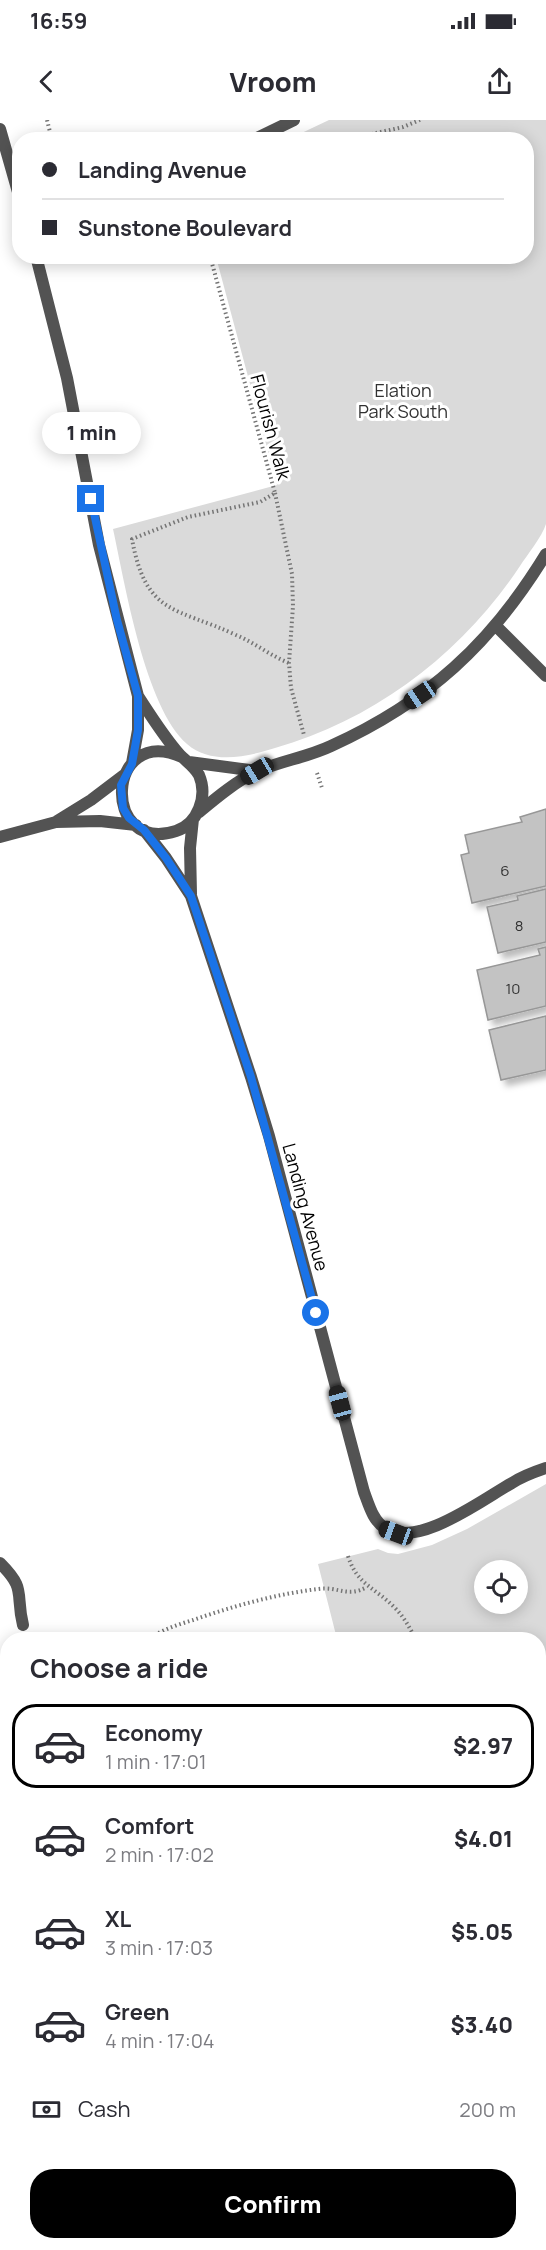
<!DOCTYPE html>
<html lang="en">
<head>
<meta charset="utf-8">
<style>
  :root { --surface:#fff; --page:#f7f7f7; --text:#2b2b33; --muted:#7c7c81; --line:#e1e1e2; --accent:#000 }
  body { margin:0; font-family:Manrope,sans-serif; background:var(--page); color:var(--text); height:100vh; display:flex; flex-direction:column; font-size:22px; white-space:nowrap }
  * { box-sizing:border-box; margin:0 }
  p { font-size:20px; color:var(--muted) }
  .icon { flex:none; width:33px; height:33px; fill:none; stroke:currentColor; stroke-width:2; stroke-linecap:round; stroke-linejoin:round }
  .map { position:relative; flex:1; overflow:hidden }
  .panel { position:absolute; left:0px; top:1512px; width:546px; height:618px; display:flex; flex-direction:column; background:var(--surface); border-radius:24px 24px 0 0; box-shadow:0 3px 15px #0003 }
  .panel>* { flex:none }
  .hud { position:absolute; left:12px; top:12px; width:522px; height:132px; border-radius:24px; box-shadow:0 3px 15px #0003; display:grid; align-content:center; height:132px; padding:0 30px; background:var(--surface) }
  .tools { position:absolute; left:474px; top:1440px; display:grid; gap:12px }
  .tools a { display:grid; place-items:center; width:54px; height:54px; border-radius:50%; background:var(--surface); box-shadow:0 3px 15px #0003; font-size:30px }
  .end { position:absolute; width:27px; height:27px; margin:-14px; border:8px solid #1a73e8; background:#fff; box-shadow:0 0 0 3px #fff }
  .from { border-radius:50% }
  .bubble { position:absolute; height:42px; border-radius:21px; background:var(--surface); box-shadow:0 3px 15px #0003; font-size:20px; font-weight:800; line-height:42px; text-align:center }
  .car { position:absolute; width:18px; height:36px; margin:-18px -9px; border-radius:8px; box-shadow:0 0 4px 2px #0007; background:linear-gradient(#222 24%,#8ab4d8 0 40%,#222 0 76%,#8ab4d8 0 86%,#222 0) }
  .hud b { display:flex; align-items:center; gap:21px; height:57px; font-size:22px }
  .hud b+b { border-top:2px solid var(--line) }
  .hud i { width:15px; height:15px; background:var(--text) }
  ul { padding:0; list-style:none }
  li { display:flex; align-items:center; gap:18px; height:84px; margin:0 12px 9px; padding:0 18px; border:3px solid transparent; border-radius:24px }
  li div { flex:1 }
  li b { display:block; font-size:22px }
  li em { font-style:normal; font-weight:800 }
  li.selected { border-color:var(--accent) }
  li>.icon { width:54px; height:54px; stroke-width:1.5 }
  h2 { padding:0 30px; font-size:27px; line-height:72px }
  .pay { display:flex; align-items:center; gap:15px; height:66px; padding:0 30px; font-size:22px }
  .pay p { margin-inline-start:auto }
  .action { display:flex; gap:12px; margin-top:auto; padding:12px 30px }
  .action a { flex:1; height:69px; border-radius:24px; background:var(--accent); color:#fff; font-size:24px; font-weight:800; line-height:69px; text-align:center }
  .status { display:flex; justify-content:space-between; align-items:center; height:42px; padding:0 30px; background:var(--surface); direction:ltr }
  .status svg { height:16px; fill:currentColor }
  header { display:flex; justify-content:space-between; align-items:center; height:78px; padding:0 30px; background:var(--surface); font-size:27px; font-weight:800 }
  .map>svg:first-child { display:block }
  .green { fill:#dadada; fill-rule:evenodd }
  .building { fill:#c3c3c3; stroke:#979797; stroke-width:1.5; filter:url(#shadow) }
  .lines { fill:none; stroke-linecap:round; stroke-linejoin:round }
  .path { stroke:#757575; stroke-width:4; stroke-dasharray:1.5 3; stroke-linecap:butt }
  .service { stroke:#535353; stroke-width:12 }
  .minor { stroke:#535353; stroke-width:12 }
  .route { stroke:#1a73e8; stroke-width:8 }
  .labels { text-anchor:middle; dominant-baseline:central; stroke-width:6; stroke-linejoin:round; paint-order:stroke }
  .number-label { font-size:15px; fill:#313131 }
  .park-label { font-size:18px; fill:#313131; stroke:#fff }
  .street-label { font-size:18px; fill:#000; stroke:#fff }
</style>
</head>
<body>
<div class="status"><b>16:59</b><svg viewBox="0 0 49 12"><path d="M0 12V9h3v3zM5 12V6h3v6zM10 12V3h3v9zM15 12V0h3v12zM26 1h20v11H26zM47 4h2v5h-2z"/></svg></div>
<header><svg class="icon" aria-label="back" viewBox="0 0 24 24"><path d="M15 5l-7 7 7 7"/></svg>Vroom<svg class="icon" aria-label="share" viewBox="0 0 24 24"><path d="M12 15V3M7 8l5-5 5 5M5 13v7h14v-7"/></svg></header>
<div class="map">
<svg width="546" height="2130" viewBox="0 0 546 2130">
  <defs>
    <filter id="shadow"><feDropShadow dx="5.5" dy="5.5" stdDeviation="3" flood-color="#0004"/></filter>
  </defs>
  <rect width="100%" height="100%" fill="#fff"/>
  <!-- green -->
  <path class="green" d="M329 0H546C546 100 546 200 546 301 546 326 546 352 546 377 546 385 546 397 546 404 542 417 527 435 520 446 462 533 376 599 275 628 247 637 211 645 187 624 145 587 125 464 113 409L277 365 216 137 526 136V20L289 19Z
    M546 1364V1537L539 1539 538 1520 337 1519 318 1444 378 1429 388 1433 398 1434 432 1425 467 1409ZM484 1450H518V1484H484Z
    M7 1604 8 2105 0 2106V1605Z
    M539 2105 544 2130H489L488 2123 538 2122Z"/>
  <!-- building -->
  <path class="building" d="M546 689V766L472 783 461 735 469 733 465 715 522 702 520 697Z
    M546 769V822L498 833 487 787 518 780 517 776Z
    M546 827V886L488 900 477 850 540 835 538 829Z
    M546 896V950L501 960 489 910Z
    M546 1623V1731L538 1733V1625Z
    M546 1780V1840L538 1808V1782Z"/>
  <g class="lines">
    <!-- path -->
    <path class="path" d="M47 0 52 20
      M345 20 403 7 420 0
      M79 136 80 139 86 136
      M210 136 275 373 260 382 188 397 132 419C146 496 176 487 236 515 255 523 271 536 289 543
      M275 373 292 454 293 486 289 543 291 568 304 615
      M317 653 322 668
      M348 1436C357 1465 376 1468 395 1488 404 1497 410 1508 416 1520
      M65 1517V1520
      M147 1520C161 1510 177 1505 193 1500 234 1486 276 1474 318 1469 338 1466 347 1478 367 1467"/>
    <!-- service -->
    <path class="service" d="M0 1443C27 1470 15 1472 23 1505"/>
    <!-- minor -->
    <path class="minor" d="M0 9 20 79
      M253 20 294 0
      M36 136 67 258 99 425 138 576V610L132 643
      M496 506 546 556
      M138 576C151 596 164 617 180 635 187 642 194 646 199 655 208 676 198 704 176 711 101 735 105 603 182 637
      M189 642 257 651
      M198 693C216 678 236 661 258 651 281 641 308 637 331 626 428 582 491 524 546 434
      M57 701 91 680 124 655
      M144 710 166 738 191 776 251 957 269 1016 364 1372C369 1385 373 1401 385 1408 418 1429 483 1379 512 1363 523 1356 534 1352 546 1348
      M0 717 56 702 100 701 136 705
      M191 774 190 728 193 699
      M538 1555 546 1553
      M538 1965 546 1963
      M538 2032 546 2064"/>
  </g>
  <g class="lines">
    <!-- route -->
    <path class="route" d="M91 379 117 500 138 576V610L132 644 121 665 123 688 129 698 144 710 166 738 191 776 251 957 316 1193"/>
  </g>
  <g class="labels">
    <!-- number labels -->
    <g class="number-label">
      <text x="505" y="750">6</text>
      <text x="519" y="805">8</text>
      <text x="513" y="868">10</text>
    </g>
    <!-- park labels -->
    <g class="park-label">
      <text x="403" y="270">Elation<tspan x="403" dy="21">Park South</tspan></text>
    </g>
    <!-- street labels -->
    <g class="street-label">
      <text transform="translate(271 307) rotate(75)">Flourish Walk</text>
      <text transform="translate(306 1087) rotate(75)">Landing Avenue</text>
    </g>
  </g>
</svg>
<div class="tools">
<a><svg class="icon" aria-label="locate" viewBox="0 0 24 24"><circle cx="12" cy="12" r="6"/><path d="M12 2v4M12 18v4M2 12h4M18 12h4"/></svg></a>
</div>
<i class="end from" style="left:316px;top:1193px"></i>
<i class="end" style="left:91px;top:379px"></i>
<div class="bubble" style="left:42px;top:292px;width:99px">1 min</div>
<i class="car" style="left:420px;top:575px;rotate:236deg"></i>
<i class="car" style="left:257px;top:651px;rotate:239deg"></i>
<i class="car" style="left:340px;top:1283px;rotate:345deg"></i>
<i class="car" style="left:396px;top:1413px;rotate:290deg"></i>
<div class="hud">
<b><i class="from"></i>Landing Avenue</b>
<b><i></i>Sunstone Boulevard</b>
</div>
<section class="panel">
<h2>Choose a ride</h2>
<ul>
<li class="selected"><svg class="icon" aria-label="car" viewBox="0 0 24 24"><path d="M5 17H2v-5l4-1 3-4h7l3 4 3 1v5h-3M9 17h6M6 11h13"/><circle cx="7" cy="17" r="2"/><circle cx="17" cy="17" r="2"/></svg><div><b>Economy</b><p>1 min · 17:01</p></div><em>$2.97</em></li>
<li><svg class="icon" aria-label="car" viewBox="0 0 24 24"><path d="M5 17H2v-5l4-1 3-4h7l3 4 3 1v5h-3M9 17h6M6 11h13"/><circle cx="7" cy="17" r="2"/><circle cx="17" cy="17" r="2"/></svg><div><b>Comfort</b><p>2 min · 17:02</p></div><em>$4.01</em></li>
<li><svg class="icon" aria-label="car" viewBox="0 0 24 24"><path d="M5 17H2v-5l4-1 3-4h7l3 4 3 1v5h-3M9 17h6M6 11h13"/><circle cx="7" cy="17" r="2"/><circle cx="17" cy="17" r="2"/></svg><div><b>XL</b><p>3 min · 17:03</p></div><em>$5.05</em></li>
<li><svg class="icon" aria-label="car" viewBox="0 0 24 24"><path d="M5 17H2v-5l4-1 3-4h7l3 4 3 1v5h-3M9 17h6M6 11h13"/><circle cx="7" cy="17" r="2"/><circle cx="17" cy="17" r="2"/></svg><div><b>Green</b><p>4 min · 17:04</p></div><em>$3.40</em></li>
</ul>
<div class="pay"><svg class="icon" aria-label="cash" viewBox="0 0 24 24"><path d="M3 7h18v10H3z"/><circle cx="12" cy="12" r="2"/></svg>Cash<p>200 m</p></div>
<div class="action"><a>Confirm</a></div>
</section>
</div>
</body>
</html>
